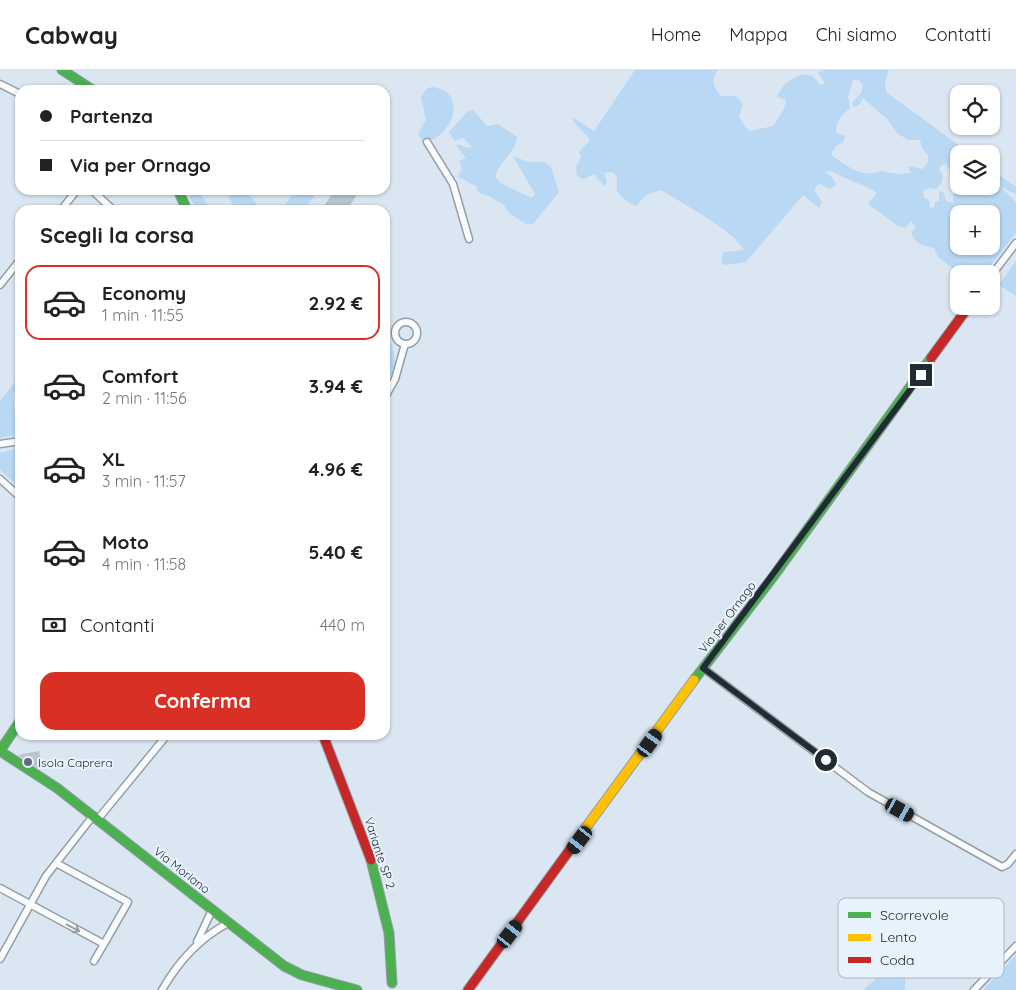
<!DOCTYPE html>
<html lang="it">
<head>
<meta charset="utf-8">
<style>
  :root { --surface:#fff; --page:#f6f6f6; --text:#222; --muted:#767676; --line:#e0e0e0; --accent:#d93025 }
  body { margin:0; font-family:Quicksand,sans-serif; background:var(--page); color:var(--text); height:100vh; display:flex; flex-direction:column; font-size:19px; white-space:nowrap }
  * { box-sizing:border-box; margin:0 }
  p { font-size:16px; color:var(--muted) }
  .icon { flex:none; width:28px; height:28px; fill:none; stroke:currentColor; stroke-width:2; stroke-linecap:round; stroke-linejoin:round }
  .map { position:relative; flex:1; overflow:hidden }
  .side { position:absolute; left:15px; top:135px; width:375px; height:535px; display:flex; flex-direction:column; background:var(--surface); border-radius:15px; box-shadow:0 1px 4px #0004 }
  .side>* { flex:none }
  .top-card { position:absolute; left:15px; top:15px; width:375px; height:110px; border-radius:15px; box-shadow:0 1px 4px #0004; display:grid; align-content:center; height:110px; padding:0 25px; background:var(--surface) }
  .fabs { position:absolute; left:950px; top:15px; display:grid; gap:10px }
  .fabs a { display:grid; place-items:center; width:50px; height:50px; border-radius:10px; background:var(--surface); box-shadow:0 1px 4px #0004; font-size:25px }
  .end { position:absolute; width:22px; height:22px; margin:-11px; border:6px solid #212b34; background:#fff; box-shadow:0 0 0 2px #fff }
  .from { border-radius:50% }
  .car { position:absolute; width:15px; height:30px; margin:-15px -8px; border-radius:6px; box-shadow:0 0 4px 1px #0007; background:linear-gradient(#222 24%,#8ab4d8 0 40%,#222 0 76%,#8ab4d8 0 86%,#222 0) }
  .top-card b { display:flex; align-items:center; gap:18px; height:48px; font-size:19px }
  .top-card b+b { border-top:1px solid var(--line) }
  .top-card i { width:12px; height:12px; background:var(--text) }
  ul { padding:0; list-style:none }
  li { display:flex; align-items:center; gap:15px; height:75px; margin:0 10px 8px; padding:0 15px; border:2px solid transparent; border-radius:15px }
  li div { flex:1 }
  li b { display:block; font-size:19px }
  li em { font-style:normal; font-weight:700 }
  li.on { border-color:var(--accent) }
  li>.icon { width:45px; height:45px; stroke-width:1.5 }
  h2 { padding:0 25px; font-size:22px; line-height:60px }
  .pay { display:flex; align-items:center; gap:12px; height:55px; padding:0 25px; font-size:19px }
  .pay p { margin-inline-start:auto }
  .button { display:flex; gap:10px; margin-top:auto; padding:10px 25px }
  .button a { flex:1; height:58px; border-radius:15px; background:var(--accent); color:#fff; font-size:20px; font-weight:700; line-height:58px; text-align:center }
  header { display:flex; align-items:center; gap:30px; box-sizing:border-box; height:70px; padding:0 25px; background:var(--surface); border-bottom:1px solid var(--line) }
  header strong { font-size:24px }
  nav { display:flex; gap:28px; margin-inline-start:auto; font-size:18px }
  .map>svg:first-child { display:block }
  .green { fill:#b9d8f3; fill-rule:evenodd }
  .building { fill:#bac4cd }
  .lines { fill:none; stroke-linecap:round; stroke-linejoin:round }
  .street-casing { stroke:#949ea7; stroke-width:9 }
  .fast-casing { stroke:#949ea7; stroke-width:11 }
  .slow-casing { stroke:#949ea7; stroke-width:11 }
  .jam-casing { stroke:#949ea7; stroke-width:11 }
  .street { stroke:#f9fbfd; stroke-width:6 }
  .fast { stroke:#4caf50; stroke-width:9 }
  .slow { stroke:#ffc107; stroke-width:9 }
  .jam { stroke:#c62828; stroke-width:9 }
  .oneway { stroke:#989da3 }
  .route { stroke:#212b34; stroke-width:6 }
  .poi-dot { fill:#626c76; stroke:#e8f2fc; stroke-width:2 }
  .labels { text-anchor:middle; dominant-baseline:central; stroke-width:4; stroke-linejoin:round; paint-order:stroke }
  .street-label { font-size:12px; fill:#212b34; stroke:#e8f2fc }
  .poi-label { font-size:12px; fill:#212b34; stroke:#e8f2fc; text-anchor:start }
  .key { fill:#e8f2fc; stroke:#acb6c0; stroke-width:1 }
  .key-label { font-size:14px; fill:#212b34 }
</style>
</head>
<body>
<header>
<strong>Cabway</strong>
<nav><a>Home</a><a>Mappa</a><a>Chi siamo</a><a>Contatti</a></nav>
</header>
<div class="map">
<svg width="1016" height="920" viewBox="0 0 1016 920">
  <rect width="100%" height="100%" fill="#dae6f1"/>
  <!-- green -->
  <path class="green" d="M635 0H718C711 10 713 17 721 26H736L743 34 739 46 745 57 750 61 773 56 784 39 786 30 777 27C781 15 798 0 812 6 815 8 818 12 820 15L825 14 818 2 826 0H889L885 12 886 22 971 84H959V106C952 103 948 101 947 94L941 95 939 100 943 106 942 112 936 119 929 118 923 121 924 128 929 130 930 138 934 137 935 132 939 131V121L944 123 946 131 953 133 954 122 961 124 966 122V118L955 117 959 112V116H991V99L1016 117V124L1000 117 1016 132V163L984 204H960L938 187 934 178C923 176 914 174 911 162L916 158 911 151 905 158 898 156 868 134 877 123C863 113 845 110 831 101L825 102 833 108 836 115 830 119 819 113 814 120 822 132 819 138 803 125 746 192 724 195 721 192 724 182 744 180C732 159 683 134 661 120L646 125 636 136 625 130 617 121V106L612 102 604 103 607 112 604 116 594 104 584 109 577 106 576 97 581 87 579 82 590 70C585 61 575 57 572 47L594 61ZM853 10H859L863 15 861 23 852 33 854 37 859 35 863 28 887 49 897 63 908 70H920L922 78 928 85V92L923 99 908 96 911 103 898 104 880 101C864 110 844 94 831 85L836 76 843 72 845 66 836 62C836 51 842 45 850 38L848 27ZM959 144H991V176H959Z
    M432 17C474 23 446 75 422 71L418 64 426 50 421 27 426 19Z
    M473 40 487 56 498 54 517 67C515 84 499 91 495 107L502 114 532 128 535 124 513 86 528 92H544L551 97 559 122 533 154H526L508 142 504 135 491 127 479 123 476 116 458 107 462 98 459 91 466 88 456 75H461L466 78 472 77 463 68 454 71 449 62 467 42Z
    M185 120H198L211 140H197Z
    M225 120H246L261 140H236Z
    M296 120H314V127L303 140H281Z
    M1016 191V226L999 215Z
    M385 264C401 286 394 298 385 320Z
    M19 307 20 321 13 322 16 358H20V364L0 368V331Z
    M20 378V418L0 400V383Z
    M1016 885V920H983Z
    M892 895 905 898V920H863Z"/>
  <!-- building -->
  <path class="building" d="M335 120H354L356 126 347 140H321Z
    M39 681 41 690 37 698 18 685Z"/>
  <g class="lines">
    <defs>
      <path id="street" d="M0 14 20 24
        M427 72 453 114 469 169
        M92 120 113 140
        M61 140 77 120
        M991 206 1016 173
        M0 215 20 190
        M395 263a11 11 0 1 1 22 0a11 11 0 1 1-22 0Z
        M385 327 395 309 405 274
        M0 374 20 371
        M0 409 20 427
        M703 598 868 722 1002 797 1008 794 1016 784
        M98 749 167 665
        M0 818 104 874 128 832 56 793
        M197 872 212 840
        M0 889 46 806 93 746
        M94 891 104 874
        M162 920C178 892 200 868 228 853
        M974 920 1016 876"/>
      <path id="fast" d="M62 0 93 20
        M178 120 187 140
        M694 610 773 507 931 288
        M20 651 0 681 57 718 284 896 302 905 357 920
        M371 790 389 863 392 913"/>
      <path id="slow" d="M579 767 694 610"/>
      <path id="jam" d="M931 288 969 236
        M323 665 371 790
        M468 920 579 767"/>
    </defs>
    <!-- street casing -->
    <use href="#street" class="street-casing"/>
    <!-- fast casing -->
    <use href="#fast" class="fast-casing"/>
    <!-- slow casing -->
    <use href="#slow" class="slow-casing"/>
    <!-- jam casing -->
    <use href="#jam" class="jam-casing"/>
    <!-- street -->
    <use href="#street" class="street"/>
    <!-- fast -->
    <use href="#fast" class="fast"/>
    <!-- slow -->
    <use href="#slow" class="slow"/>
    <!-- jam -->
    <use href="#jam" class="jam"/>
  </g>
  <!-- one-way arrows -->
  <defs><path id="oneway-shaft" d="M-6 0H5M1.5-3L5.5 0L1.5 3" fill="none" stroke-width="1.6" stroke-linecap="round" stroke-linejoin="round" transform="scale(1.25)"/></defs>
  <use class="oneway" href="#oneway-shaft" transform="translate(73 858) rotate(28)"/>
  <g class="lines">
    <!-- route -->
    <path class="route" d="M826 690 703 598 921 305"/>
  </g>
  <!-- markers -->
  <circle class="poi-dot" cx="28" cy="692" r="5"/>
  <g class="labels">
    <!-- street labels -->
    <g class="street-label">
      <text transform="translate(727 547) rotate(-53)">Via per Ornago</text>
      <text transform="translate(380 783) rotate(72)">Variante SP 2</text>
      <text transform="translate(182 800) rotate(38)">Via Moriano</text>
    </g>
    <!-- poi labels -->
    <g class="poi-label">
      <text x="38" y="692">Isola Caprera</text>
    </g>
  </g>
  <!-- legend -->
  <rect x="838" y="828" width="166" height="80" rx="8" class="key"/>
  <rect x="848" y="842" width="23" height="6" fill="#4caf50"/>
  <rect x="848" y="864" width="23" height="7" fill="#ffc107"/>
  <rect x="848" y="887" width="23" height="6" fill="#c62828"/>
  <g class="key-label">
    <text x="880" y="850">Scorrevole</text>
    <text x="880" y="872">Lento</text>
    <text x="880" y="895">Coda</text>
  </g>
</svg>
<div class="fabs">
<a><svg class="icon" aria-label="locate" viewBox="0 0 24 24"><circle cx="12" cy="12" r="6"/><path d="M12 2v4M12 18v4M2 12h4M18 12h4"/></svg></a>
<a><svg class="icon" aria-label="layers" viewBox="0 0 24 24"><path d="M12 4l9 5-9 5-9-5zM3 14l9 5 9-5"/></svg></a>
<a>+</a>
<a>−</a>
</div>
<i class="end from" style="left:826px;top:690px"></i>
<i class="end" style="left:921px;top:305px"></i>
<i class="car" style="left:650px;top:673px;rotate:36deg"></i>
<i class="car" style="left:900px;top:740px;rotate:119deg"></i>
<i class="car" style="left:580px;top:770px;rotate:217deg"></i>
<i class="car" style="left:510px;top:864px;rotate:37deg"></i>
<div class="top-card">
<b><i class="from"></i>Partenza</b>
<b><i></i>Via per Ornago</b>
</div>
<section class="side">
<h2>Scegli la corsa</h2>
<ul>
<li class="on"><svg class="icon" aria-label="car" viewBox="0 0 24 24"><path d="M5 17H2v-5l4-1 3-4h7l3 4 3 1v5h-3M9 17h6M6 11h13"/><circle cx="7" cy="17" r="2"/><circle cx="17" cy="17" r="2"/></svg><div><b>Economy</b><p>1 min · 11:55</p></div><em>2.92 €</em></li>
<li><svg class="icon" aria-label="car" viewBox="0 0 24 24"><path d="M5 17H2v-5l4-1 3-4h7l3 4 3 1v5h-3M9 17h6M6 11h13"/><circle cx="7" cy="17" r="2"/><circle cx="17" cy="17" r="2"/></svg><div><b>Comfort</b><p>2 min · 11:56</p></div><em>3.94 €</em></li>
<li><svg class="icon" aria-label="car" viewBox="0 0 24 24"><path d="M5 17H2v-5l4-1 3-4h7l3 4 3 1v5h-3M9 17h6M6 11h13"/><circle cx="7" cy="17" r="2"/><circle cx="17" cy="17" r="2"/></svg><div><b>XL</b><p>3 min · 11:57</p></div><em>4.96 €</em></li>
<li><svg class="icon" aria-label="car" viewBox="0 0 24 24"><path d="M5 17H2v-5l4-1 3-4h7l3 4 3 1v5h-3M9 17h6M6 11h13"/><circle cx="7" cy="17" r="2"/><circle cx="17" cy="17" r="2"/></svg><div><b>Moto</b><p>4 min · 11:58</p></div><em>5.40 €</em></li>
</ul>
<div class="pay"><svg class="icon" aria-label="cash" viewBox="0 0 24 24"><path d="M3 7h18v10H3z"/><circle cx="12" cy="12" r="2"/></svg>Contanti<p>440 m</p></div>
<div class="button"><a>Conferma</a></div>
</section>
</div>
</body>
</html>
